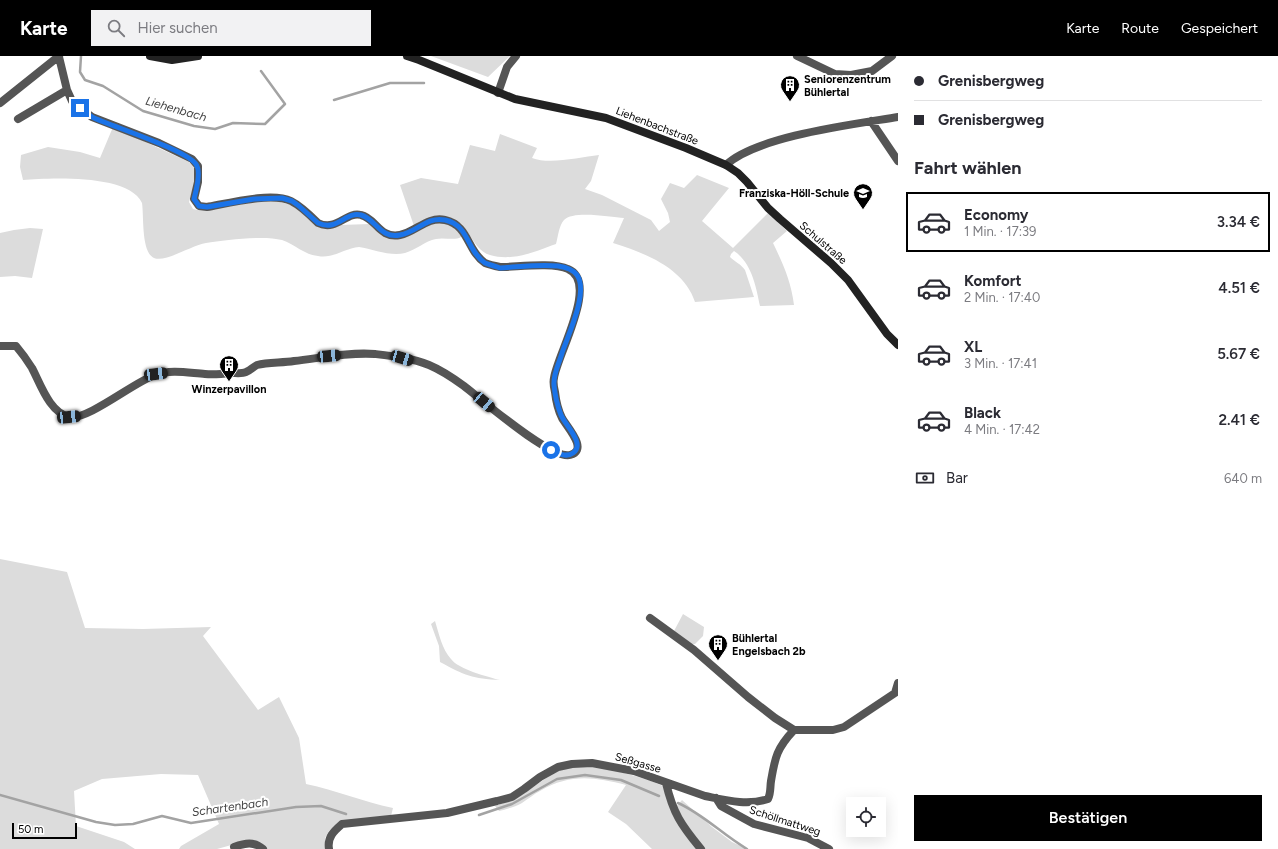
<!DOCTYPE html>
<html lang="de">
<head>
<meta charset="utf-8">
<style>
  :root { --surface:#fff; --page:#f2f2f3; --text:#2b2b33; --muted:#7c7c81; --line:#e1e1e2; --accent:#000 }
  body { margin:0; font-family:Figtree,sans-serif; background:var(--page); color:var(--text); height:100vh; display:flex; flex-direction:column; font-size:15px; white-space:nowrap }
  * { box-sizing:border-box; margin:0 }
  p { font-size:13px; color:var(--muted) }
  .icon { flex:none; width:22px; height:22px; fill:none; stroke:currentColor; stroke-width:2; stroke-linecap:round; stroke-linejoin:round }
  .map { position:relative; flex:1; overflow:hidden }
  .drawer { display:flex; flex-direction:column; background:var(--surface); width:380px }
  .drawer>* { flex:none }
  .hud { display:grid; align-content:center; height:88px; padding:0 16px; background:var(--surface) }
  .tools { position:absolute; left:846px; top:741px; display:grid; gap:8px }
  .tools a { display:grid; place-items:center; width:40px; height:40px; border-radius:0px; background:var(--surface); box-shadow:0 4px 16px #0002; font-size:20px }
  .scale { position:absolute; left:12px; bottom:10px; width:65px; box-sizing:border-box; padding-left:4px; border:2px solid #000; border-top:0; font-size:11px; line-height:14px; white-space:nowrap; color:#000; -webkit-text-stroke:3px #fff; paint-order:stroke }
  .end { position:absolute; width:18px; height:18px; margin:-9px; border:5px solid #1a73e8; background:#fff; box-shadow:0 0 0 2px #fff }
  .from { border-radius:50% }
  .car { position:absolute; width:12px; height:24px; margin:-12px -6px; border-radius:5px; box-shadow:0 0 3px 1px #0007; background:linear-gradient(#222 24%,#8ab4d8 0 40%,#222 0 76%,#8ab4d8 0 86%,#222 0) }
  .hud b { display:flex; align-items:center; gap:14px; height:38px; font-size:15px }
  .hud b+b { border-top:1px solid var(--line) }
  .hud i { width:10px; height:10px; background:var(--text) }
  ul { padding:0; list-style:none }
  li { display:flex; align-items:center; gap:12px; height:60px; margin:0 8px 6px; padding:0 8px; border:2px solid transparent; border-radius:0px }
  li div { flex:1 }
  li b { display:block; font-size:15px }
  li em { font-style:normal; font-weight:600 }
  li.current { border-color:var(--accent) }
  li>.icon { width:36px; height:36px; stroke-width:1.5 }
  h2 { padding:0 16px; font-size:18px; line-height:48px }
  .pay { display:flex; align-items:center; gap:10px; height:44px; padding:0 16px; font-size:15px }
  .pay p { margin-inline-start:auto }
  .button { display:flex; gap:8px; margin-top:auto; padding:8px 16px }
  .button a { flex:1; height:46px; border-radius:0px; background:var(--accent); color:#fff; font-size:16px; font-weight:600; line-height:46px; text-align:center }
  header { display:flex; align-items:center; gap:24px; box-sizing:border-box; height:56px; padding:0 20px; background:var(--accent); color:#fff }
  header strong { font-size:19px }
  nav { display:flex; gap:22px; margin-inline-start:auto; font-size:14px }
  .search { width:280px; height:36px; background:var(--page); display:flex; align-items:center; gap:10px; box-sizing:border-box; padding:0 14px; border-radius:0px; color:var(--muted); font-size:15px }
  main { display:flex; flex:1; min-height:0 }
  .map>svg:first-child { display:block }
  .green { fill:#dcdcdc }
  .lines { fill:none; stroke-linecap:round; stroke-linejoin:round }
  .stream { stroke:#a3a3a3; stroke-width:2.5 }
  .street { stroke:#555; stroke-width:8 }
  .secondary { stroke:#222; stroke-width:8 }
  .route { stroke:#1a73e8; stroke-width:5 }
  .labels { text-anchor:middle; dominant-baseline:central; stroke-width:4; stroke-linejoin:round; paint-order:stroke }
  .poi-label { font-size:11px; font-weight:bold; fill:#000; stroke:#fff; text-anchor:start }
  .street-label { font-size:11px; fill:#000; stroke:#fff }
  .water-label { font-size:12px; font-style:italic; fill:#444; stroke:#fff }
</style>
</head>
<body>
<header>
<strong>Karte</strong>
<div class="search"><svg class="icon" aria-label="search" viewBox="0 0 24 24"><circle cx="10" cy="10" r="6"/><path d="M15 15l6 6"/></svg>Hier suchen</div>
<nav><a>Karte</a><a>Route</a><a>Gespeichert</a></nav>
</header>
<main>
<div class="map">
<svg width="898" height="793" viewBox="0 0 898 793">
  <rect width="100%" height="100%" fill="#fff"/>
  <!-- green -->
  <path class="green" d="M431 0H510L488 21Z
    M113 71 189 106 195 113 196 123 189 146 193 153 197 154 273 144 292 149 317 170 323 173 340 169 370 168 384 179 434 166 449 168 461 177V181C455 185 444 181 436 183 425 185 416 194 405 197 391 201 373 193 359 191 345 192 333 203 318 200 305 199 294 188 282 184 264 179 225 184 206 187 192 189 165 207 154 202 141 196 144 161 142 147 129 118 51 122 23 124L20 111 21 99 48 91 80 96 100 102Z
    M500 78 537 92 532 102C550 109 580 101 599 99L591 125 585 133 602 139 651 164 659 175 670 166 668 157 661 143 670 127 684 132 697 119 729 132 702 165 733 192 768 157 787 175 773 187C783 208 791 225 794 249L760 250C756 231 752 207 734 195L731 198 730 201C735 206 741 208 745 214L754 241 695 246C684 212 645 197 613 187L624 162C611 161 573 154 564 164 559 169 558 181 556 188 536 195 513 206 490 199 470 193 470 165 448 161 434 158 426 163 414 170L400 129 421 122 458 128 470 89 495 95Z
    M30 172 43 173 32 222 15 220 0 221V177L14 174Z
    M0 503 67 516 85 572 143 573 211 571 203 580 258 654 279 641 299 682 306 728C336 734 363 746 393 752L391 760 337 769 329 775 325 782V793H266L246 785 217 793H179L181 790 219 768 198 719 161 718 102 723 74 735 76 770 124 786 135 793H0Z
    M683 558 704 571 703 580 695 588H691L674 575Z
    M435 565C439 578 442 593 451 603 458 613 488 621 500 624 473 623 464 619 440 606L439 590 431 568Z
    M584 709 601 711 635 720 651 725 663 730 697 793H652L626 768 608 756 626 729C595 721 570 717 540 735 534 738 528 743 522 747 515 751 506 753 499 755L495 750 515 743 554 717 567 711Z
    M682 744 712 771 732 786 747 793H705L687 772 676 751Z"/>
  <g class="lines">
    <!-- stream -->
    <path class="stream" d="M81 0 80 16 85 24 103 30 143 55 194 70 215 73 233 67 265 68 285 48 261 15
      M334 44 390 27H424
      M0 739 96 766 115 769 133 768 162 760 191 767 296 751 321 750 346 758
      M678 747C703 758 723 779 747 793
      M479 759 512 748 557 723 585 719 621 724 659 740"/>
    <!-- street -->
    <path class="street" d="M797 0 835 18 851 19 872 15 892 0
      M498 37 507 11 516 0
      M0 47 59 0
      M18 63 67 34
      M871 65 898 105
      M726 109C756 80 856 68 898 61
      M0 290H16C22 297 27 304 32 312 40 327 50 358 70 361 88 364 134 326 155 319 171 313 189 317 205 318 214 319 223 318 232 317 236 317 242 318 246 316 250 315 253 311 257 309 268 306 282 307 294 305 321 302 348 296 375 298 393 300 412 302 429 309 441 314 453 322 464 330 481 343 551 404 570 399 589 394 567 371 562 362 558 354 556 345 555 336 554 332 553 326 554 322 557 299 600 226 568 213 553 206 517 211 500 211 495 210 490 209 485 207 467 195 469 169 445 164 427 160 416 176 400 179 379 183 376 162 361 159 346 155 337 176 318 167 310 159 301 150 291 145 272 136 229 147 207 151L199 150 194 143 198 126V110L192 103 159 87 92 61 80 52 72 45 67 34 59 1
      M650 562 694 594 748 641 775 662 794 674
      M666 727C673 757 681 769 701 793
      M716 742 721 750 754 768 808 782 829 793
      M234 791C245 787 254 785 263 793
      M329 793C327 781 334 775 342 768L447 757 497 745 512 741 524 733 540 721 558 711 572 708 592 707 634 715 705 740C725 744 747 750 768 743 771 737 770 731 771 725 775 701 777 692 794 674H833L844 671 895 637 898 627"/>
    <!-- secondary -->
    <path class="secondary" d="M150 0 172 4 198 0
      M407 0 419 4 515 43 606 62 686 92 726 109 738 117 747 126 768 152 780 163 831 207 848 224 887 278 898 289"/>
  </g>
  <g class="lines">
    <!-- route -->
    <path class="route" d="M80 52C84 55 88 58 92 61 110 70 191 95 197 110 201 118 196 135 194 143L199 150 207 151 254 143 282 142 292 145 299 150 318 167C337 176 346 155 361 159 376 163 380 183 400 179 417 176 427 160 445 164 469 169 467 195 485 207 490 209 495 210 500 212 519 211 539 208 558 210 564 211 573 213 577 219 589 236 568 279 562 297 559 308 553 318 554 329 555 339 557 349 561 359 565 369 586 388 573 397 566 402 557 397 551 394"/>
  </g>
  <!-- icons -->
  <defs>
    <symbol id="building-pin" viewBox="-11 -11 22 30"><path d="M0 17L-7.5 6A9.5 9.5 0 1 1 7.5 6Z" fill="#000" stroke="#fff"/><path d="M-4-6H4V6H1V3H-1V6H-4ZM-2.5-4.3h1.7v1.8h-1.7ZM.8-4.3h1.7v1.8H.8ZM-2.5-1h1.7V.8h-1.7ZM.8-1h1.7V.8H.8Z" fill="#fff"/></symbol>
    <symbol id="school-pin" viewBox="-11 -11 22 30"><path d="M0 17L-7.5 6A9.5 9.5 0 1 1 7.5 6Z" fill="#000" stroke="#fff"/><path d="M0-5L7-2L0 1L-7-2ZM-4 1L0 2.5L4 1V4Q0 6-4 4Z" fill="#fff"/></symbol>
  </defs>
  <g fill-rule="evenodd">
    <use href="#building-pin" x="779" y="18" width="22" height="30"/>
    <use href="#school-pin" x="852" y="126" width="22" height="30"/>
    <use href="#building-pin" x="218" y="298" width="22" height="30"/>
    <use href="#building-pin" x="707" y="577" width="22" height="30"/>
  </g>
  <g class="labels">
    <!-- poi labels -->
    <g class="poi-label">
      <text x="804" y="23">Seniorenzentrum<tspan x="804" dy="13">Bühlertal</tspan></text>
      <text x="849" y="137" text-anchor="end">Franziska-Höll-Schule</text>
      <text x="229" y="333" text-anchor="middle">Winzerpavillon</text>
      <text x="732" y="582">Bühlertal<tspan x="732" dy="13">Engelsbach 2b</tspan></text>
    </g>
    <!-- street labels -->
    <g class="street-label">
      <text transform="translate(657 70) rotate(21)">Liehenbachstraße</text>
      <text transform="translate(823 187) rotate(41)">Schulstraße</text>
      <text transform="translate(638 707) rotate(16)">Seßgasse</text>
      <text transform="translate(785 765) rotate(18)">Schöllmattweg</text>
    </g>
    <!-- water labels -->
    <g class="water-label">
      <text transform="translate(176 53) rotate(16)">Liehenbach</text>
      <text transform="translate(230 751) rotate(-8)">Schartenbach</text>
    </g>
  </g>
</svg>
<div class="tools">
<a><svg class="icon" aria-label="locate" viewBox="0 0 24 24"><circle cx="12" cy="12" r="6"/><path d="M12 2v4M12 18v4M2 12h4M18 12h4"/></svg></a>
</div>
<div class="scale">50 m</div>
<i class="end from" style="left:551px;top:394px"></i>
<i class="end" style="left:80px;top:52px"></i>
<i class="car" style="left:329px;top:300px;rotate:85deg"></i>
<i class="car" style="left:402px;top:302px;rotate:106deg"></i>
<i class="car" style="left:156px;top:318px;rotate:83deg"></i>
<i class="car" style="left:484px;top:346px;rotate:130deg"></i>
<i class="car" style="left:69px;top:361px;rotate:84deg"></i>
</div>
<section class="drawer">
<div class="hud">
<b><i class="from"></i>Grenisbergweg</b>
<b><i></i>Grenisbergweg</b>
</div>
<h2>Fahrt wählen</h2>
<ul>
<li class="current"><svg class="icon" aria-label="car" viewBox="0 0 24 24"><path d="M5 17H2v-5l4-1 3-4h7l3 4 3 1v5h-3M9 17h6M6 11h13"/><circle cx="7" cy="17" r="2"/><circle cx="17" cy="17" r="2"/></svg><div><b>Economy</b><p>1 Min. · 17:39</p></div><em>3.34 €</em></li>
<li><svg class="icon" aria-label="car" viewBox="0 0 24 24"><path d="M5 17H2v-5l4-1 3-4h7l3 4 3 1v5h-3M9 17h6M6 11h13"/><circle cx="7" cy="17" r="2"/><circle cx="17" cy="17" r="2"/></svg><div><b>Komfort</b><p>2 Min. · 17:40</p></div><em>4.51 €</em></li>
<li><svg class="icon" aria-label="car" viewBox="0 0 24 24"><path d="M5 17H2v-5l4-1 3-4h7l3 4 3 1v5h-3M9 17h6M6 11h13"/><circle cx="7" cy="17" r="2"/><circle cx="17" cy="17" r="2"/></svg><div><b>XL</b><p>3 Min. · 17:41</p></div><em>5.67 €</em></li>
<li><svg class="icon" aria-label="car" viewBox="0 0 24 24"><path d="M5 17H2v-5l4-1 3-4h7l3 4 3 1v5h-3M9 17h6M6 11h13"/><circle cx="7" cy="17" r="2"/><circle cx="17" cy="17" r="2"/></svg><div><b>Black</b><p>4 Min. · 17:42</p></div><em>2.41 €</em></li>
</ul>
<div class="pay"><svg class="icon" aria-label="cash" viewBox="0 0 24 24"><path d="M3 7h18v10H3z"/><circle cx="12" cy="12" r="2"/></svg>Bar<p>640 m</p></div>
<div class="button"><a>Bestätigen</a></div>
</section>
</main>
</body>
</html>
